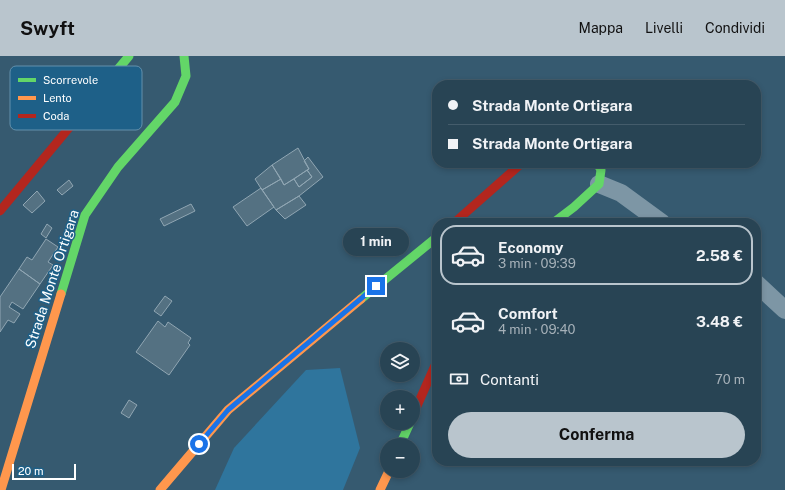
<!DOCTYPE html>
<html lang="it">
<head>
<meta charset="utf-8">
<style>
  :root { --surface:#284454; --page:#304b5a; --text:#f1f3f6; --muted:#a5b0b8; --line:#445c6b; --accent:#b9c5cd }
  body { margin:0; font-family:"Public Sans",sans-serif; background:var(--page); color:var(--text); height:100vh; display:flex; flex-direction:column; font-size:15px; white-space:nowrap }
  * { box-sizing:border-box; margin:0 }
  p { font-size:13px; color:var(--muted) }
  .icon { flex:none; width:22px; height:22px; fill:none; stroke:currentColor; stroke-width:2; stroke-linecap:round; stroke-linejoin:round }
  .map { position:relative; flex:1; overflow:hidden }
  .sheet { position:absolute; left:432px; top:162px; width:329px; height:248px; display:flex; flex-direction:column; background:var(--surface); border-radius:16px; box-shadow:0 2px 6px #0003,0 0 0 1px var(--line) }
  .sheet>* { flex:none }
  .banner { position:absolute; left:432px; top:24px; width:329px; height:88px; border-radius:16px; box-shadow:0 2px 6px #0003,0 0 0 1px var(--line); display:grid; align-content:center; height:88px; padding:0 16px; background:var(--surface) }
  .controls { position:absolute; left:380px; top:286px; display:grid; gap:8px }
  .controls a { display:grid; place-items:center; width:40px; height:40px; border-radius:50%; background:var(--surface); box-shadow:0 2px 6px #0003,0 0 0 1px var(--line); font-size:20px }
  .scale { position:absolute; left:12px; bottom:10px; width:64px; box-sizing:border-box; padding-left:4px; border:2px solid #fff; border-top:0; font-size:11px; line-height:14px; white-space:nowrap; color:#fff; -webkit-text-stroke:3px #1e6088; paint-order:stroke }
  .end { position:absolute; width:18px; height:18px; margin:-9px; border:5px solid #1a73e8; background:#fff; box-shadow:0 0 0 2px #fff }
  .from { border-radius:50% }
  .bubble { position:absolute; height:28px; border-radius:14px; background:var(--surface); box-shadow:0 2px 6px #0003,0 0 0 1px var(--line); font-size:13px; font-weight:700; line-height:28px; text-align:center }
  .banner b { display:flex; align-items:center; gap:14px; height:38px; font-size:15px }
  .banner b+b { border-top:1px solid var(--line) }
  .banner i { width:10px; height:10px; background:var(--text) }
  ul { padding:7px 0 0; list-style:none }
  li { display:flex; align-items:center; gap:12px; height:60px; margin:0 8px 6px; padding:0 8px; border:2px solid transparent; border-radius:16px }
  li div { flex:1 }
  li b { display:block; font-size:15px }
  li em { font-style:normal; font-weight:700 }
  li.selected { border-color:var(--accent) }
  li>.icon { width:36px; height:36px; stroke-width:1.5 }
  .pay { display:flex; align-items:center; gap:10px; height:44px; padding:0 16px; font-size:15px }
  .pay p { margin-inline-start:auto }
  .button { display:flex; gap:8px; margin-top:auto; padding:8px 16px }
  .button a { flex:1; height:46px; border-radius:24px; background:var(--accent); color:#111; font-size:16px; font-weight:700; line-height:46px; text-align:center }
  header { display:flex; align-items:center; gap:24px; box-sizing:border-box; height:56px; padding:0 20px; background:var(--accent); color:#111 }
  header strong { font-size:19px }
  nav { display:flex; gap:22px; margin-inline-start:auto; font-size:14px }
  .map>svg:first-child { display:block }
  .green { fill:#2f759d }
  .building { fill:#547182; stroke:#90a6b3 }
  .lines { fill:none; stroke-linecap:round; stroke-linejoin:round }
  .street { stroke:#7d96a5; stroke-width:18 }
  .fast { stroke:#63d668; stroke-width:9 }
  .slow { stroke:#ff974d; stroke-width:9 }
  .jam { stroke:#b3261e; stroke-width:9 }
  .route { stroke:#1a73e8; stroke-width:5 }
  .labels { text-anchor:middle; dominant-baseline:central; stroke-width:3; stroke-linejoin:round; paint-order:stroke }
  .street-label { font-size:14px; fill:#fff; stroke:#1e6088 }
  .key { fill:#1e6088; stroke:#6290ac; stroke-width:1 }
  .key-label { font-size:11px; fill:#fff }
</style>
</head>
<body>
<header>
<strong>Swyft</strong>
<nav><a>Mappa</a><a>Livelli</a><a>Condividi</a></nav>
</header>
<div class="map">
<svg width="785" height="434" viewBox="0 0 785 434">
  <rect width="100%" height="100%" fill="#365a70"/>
  <!-- green -->
  <path class="green" d="M340 312 360 392 343 434H215L234 392 306 314Z"/>
  <!-- building -->
  <path class="building" d="M298 92 309 113 284 129 272 109Z
    M308 101 323 121 299 140 276 154 262 134 281 123 284 129 294 123 299 131 312 121 307 114 309 113 304 105Z
    M272 109 281 123 262 134 255 123Z
    M307 114 312 121 299 131 294 123Z
    M69 124 73 130 62 139 57 134Z
    M261 132 274 151 247 170 233 151Z
    M37 135 45 145 32 157 23 149Z
    M299 140 306 149 285 163 276 154Z
    M191 148 195 155 164 170 160 163Z
    M47 168 52 172 46 182 41 178Z
    M46 183 58 191 48 206 53 209 40 228 19 213 27 201 32 204Z
    M19 213 40 228 23 253 12 246 9 251 20 258 14 267 8 264 0 276V241Z
    M165 240 172 245 161 260 154 255Z
    M158 265 165 271 168 266 191 282 188 287 190 289 169 319 136 296Z
    M129 344 137 349 129 362 121 357Z"/>
  <g class="lines">
    <!-- street -->
    <path class="street" d="M599 128 621 137 662 167
      M756 227 785 254"/>
    <!-- fast -->
    <path class="fast" d="M88 49 129 0
      M553 167 574 151 599 128 601 114 597 107
      M61 238 85 159 118 111 175 46 186 20 184 0
      M361 243 437 181
      M400 389 410 367"/>
    <!-- slow -->
    <path class="slow" d="M1 434 61 238
      M160 434 228 354 361 243
      M380 434 389 415"/>
    <!-- jam -->
    <path class="jam" d="M0 155 88 49
      M454 167 522 107
      M413 359 437 305"/>
  </g>
  <g class="lines">
    <!-- route -->
    <path class="route" d="M199 388 228 354 376 230"/>
  </g>
  <g class="labels">
    <!-- street labels -->
    <g class="street-label">
      <text transform="translate(52 223) rotate(-72)">Strada Monte Ortigara</text>
    </g>
  </g>
  <!-- legend -->
  <rect x="10" y="10" width="132" height="64" rx="6" class="key"/>
  <rect x="18" y="22" width="18" height="4" fill="#63d668"/>
  <rect x="18" y="40" width="18" height="4" fill="#ff974d"/>
  <rect x="18" y="58" width="18" height="4" fill="#b3261e"/>
  <g class="key-label">
    <text x="43" y="28">Scorrevole</text>
    <text x="43" y="46">Lento</text>
    <text x="43" y="64">Coda</text>
  </g>
</svg>
<div class="controls">
<a><svg class="icon" aria-label="layers" viewBox="0 0 24 24"><path d="M12 4l9 5-9 5-9-5zM3 14l9 5 9-5"/></svg></a>
<a>+</a>
<a>−</a>
</div>
<div class="scale">20 m</div>
<i class="end from" style="left:199px;top:388px"></i>
<i class="end" style="left:376px;top:230px"></i>
<div class="bubble" style="left:343px;top:172px;width:66px">1 min</div>
<div class="banner">
<b><i class="from"></i>Strada Monte Ortigara</b>
<b><i></i>Strada Monte Ortigara</b>
</div>
<section class="sheet">
<ul>
<li class="selected"><svg class="icon" aria-label="car" viewBox="0 0 24 24"><path d="M5 17H2v-5l4-1 3-4h7l3 4 3 1v5h-3M9 17h6M6 11h13"/><circle cx="7" cy="17" r="2"/><circle cx="17" cy="17" r="2"/></svg><div><b>Economy</b><p>3 min · 09:39</p></div><em>2.58 €</em></li>
<li><svg class="icon" aria-label="car" viewBox="0 0 24 24"><path d="M5 17H2v-5l4-1 3-4h7l3 4 3 1v5h-3M9 17h6M6 11h13"/><circle cx="7" cy="17" r="2"/><circle cx="17" cy="17" r="2"/></svg><div><b>Comfort</b><p>4 min · 09:40</p></div><em>3.48 €</em></li>
</ul>
<div class="pay"><svg class="icon" aria-label="cash" viewBox="0 0 24 24"><path d="M3 7h18v10H3z"/><circle cx="12" cy="12" r="2"/></svg>Contanti<p>70 m</p></div>
<div class="button"><a>Conferma</a></div>
</section>
</div>
</body>
</html>
